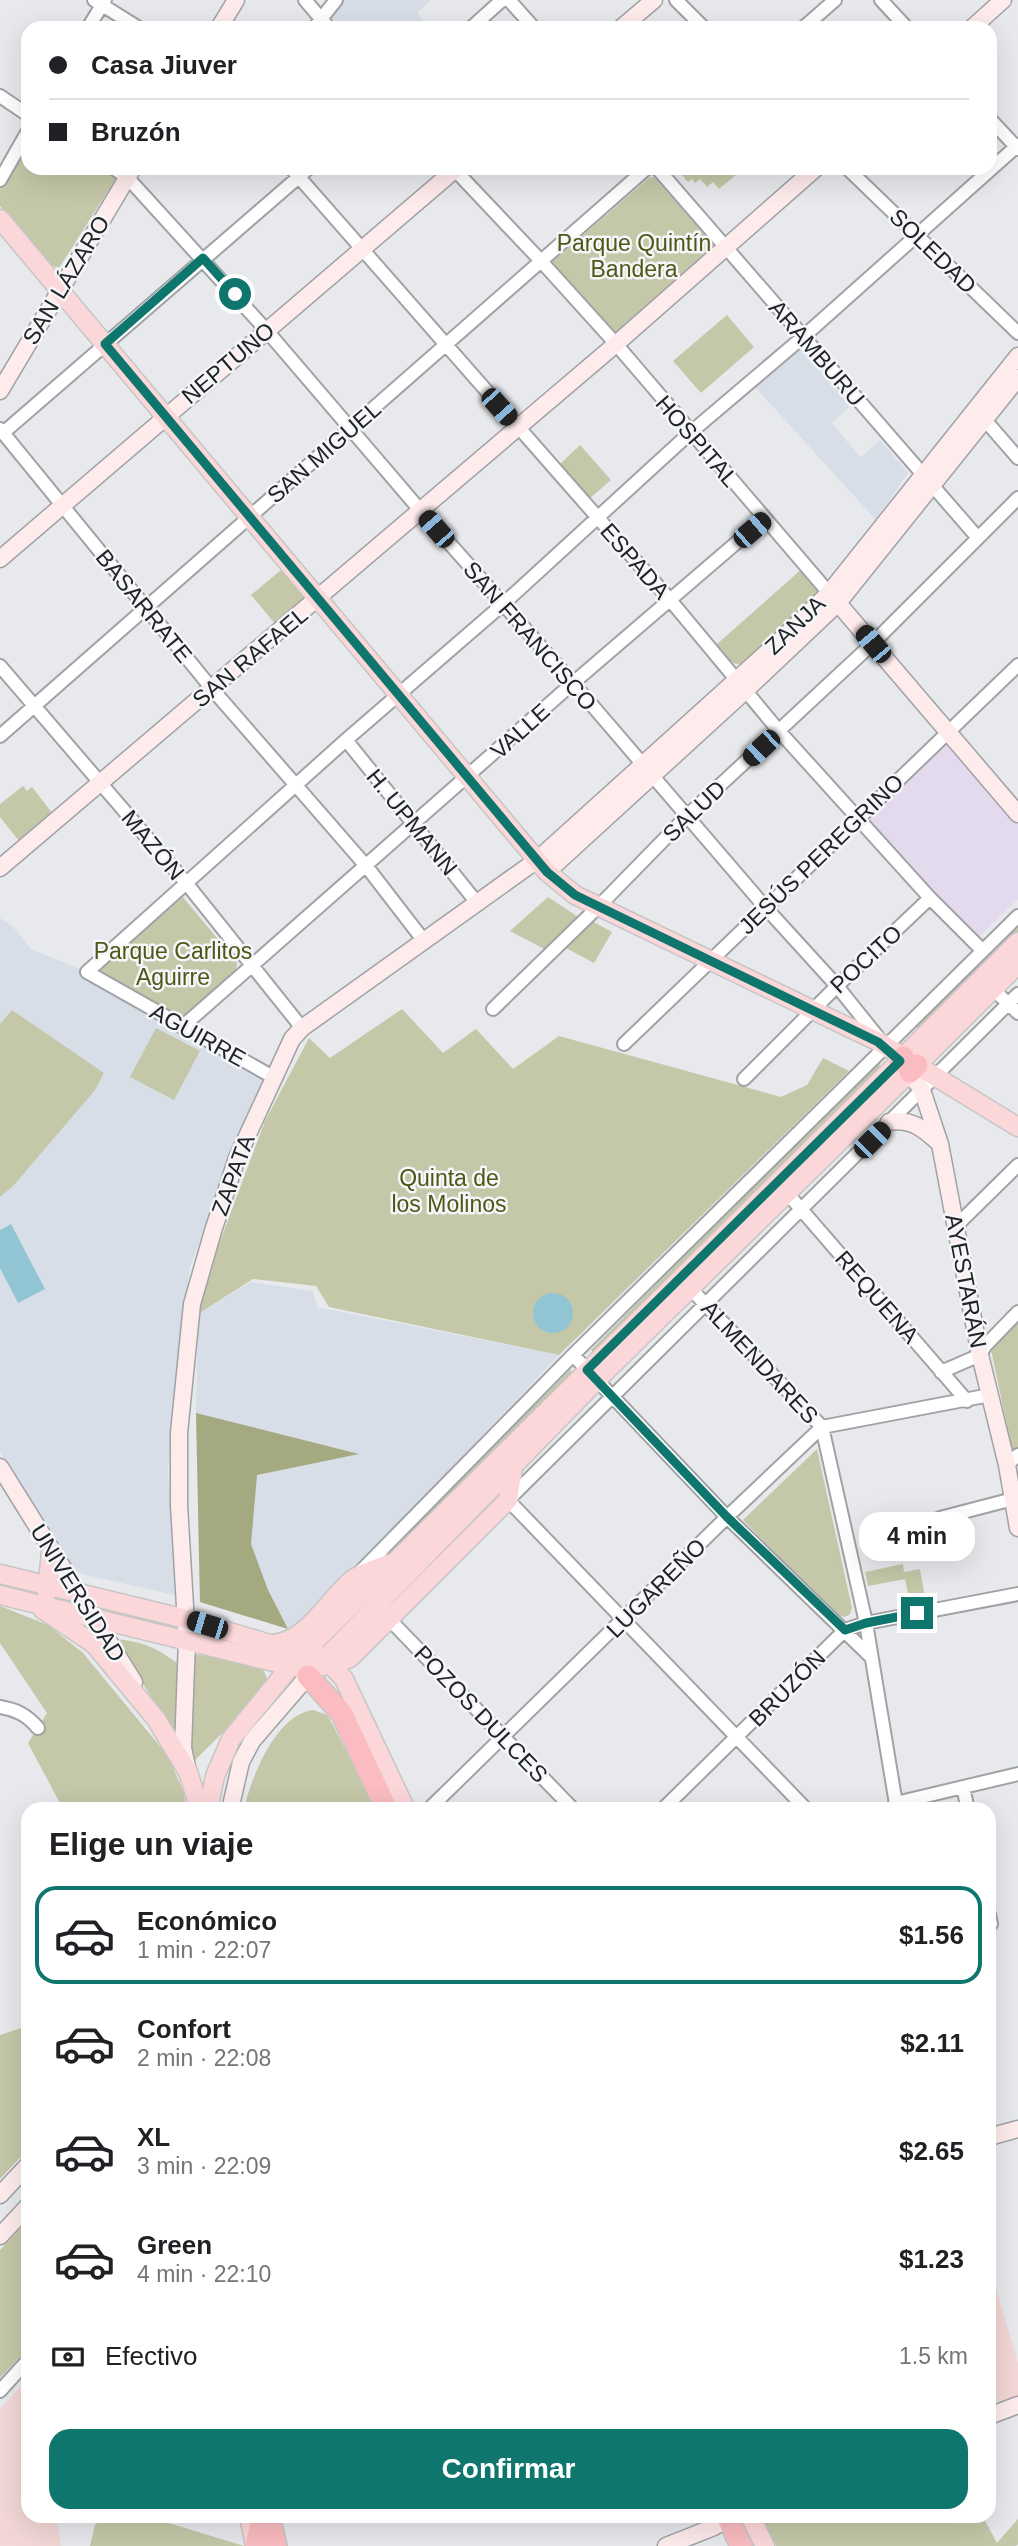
<!DOCTYPE html>
<html lang="es">
<head>
<meta charset="utf-8">
<style>
  :root { --surface:#fff; --page:#f6f6f6; --text:#202124; --muted:#757577; --line:#e0e0e0; --accent:#0f766e }
  body { margin:0; font-family:Arial,sans-serif; background:var(--page); color:var(--text); height:100vh; display:flex; flex-direction:column; font-size:26px; white-space:nowrap }
  * { box-sizing:border-box; margin:0 }
  p { font-size:23px; color:var(--muted) }
  .icon { flex:none; width:38px; height:38px; fill:none; stroke:currentColor; stroke-width:2; stroke-linecap:round; stroke-linejoin:round }
  .map { position:relative; flex:1; overflow:hidden }
  .sheet { position:absolute; left:21px; top:1802px; width:975px; height:721px; display:flex; flex-direction:column; background:var(--surface); border-radius:21px; box-shadow:0 7px 28px #0002 }
  .sheet>* { flex:none }
  .top-card { position:absolute; left:21px; top:21px; width:976px; height:154px; border-radius:21px; box-shadow:0 7px 28px #0002; display:grid; align-content:center; height:154px; padding:0 28px; background:var(--surface) }
  .end { position:absolute; width:32px; height:32px; margin:-16px; border:9px solid #0f766e; background:#fff; box-shadow:0 0 0 4px #fff }
  .from { border-radius:50% }
  .bubble { position:absolute; height:49px; border-radius:21px; background:var(--surface); box-shadow:0 7px 28px #0002; font-size:23px; font-weight:800; line-height:49px; text-align:center }
  .car { position:absolute; width:21px; height:42px; margin:-21px -10px; border-radius:9px; box-shadow:0 0 5px 2px #0007; background:linear-gradient(#222 24%,#8ab4d8 0 40%,#222 0 76%,#8ab4d8 0 86%,#222 0) }
  .top-card b { display:flex; align-items:center; gap:24px; height:66px; font-size:26px }
  .top-card b+b { border-top:2px solid var(--line) }
  .top-card i { width:18px; height:18px; background:var(--text) }
  ul { padding:0; list-style:none }
  li { display:flex; align-items:center; gap:21px; height:98px; margin:0 14px 10px; padding:0 14px; border:4px solid transparent; border-radius:21px }
  li div { flex:1 }
  li b { display:block; font-size:26px }
  li em { font-style:normal; font-weight:800 }
  li.selected { border-color:var(--accent) }
  li>.icon { width:63px; height:63px; stroke-width:1.5 }
  h2 { padding:0 28px; font-size:32px; line-height:84px }
  .pay { display:flex; align-items:center; gap:18px; height:77px; padding:0 28px; font-size:26px }
  .pay p { margin-inline-start:auto }
  .primary-button { display:flex; gap:14px; margin-top:auto; padding:14px 28px }
  .primary-button a { flex:1; height:80px; border-radius:21px; background:var(--accent); color:#fff; font-size:28px; font-weight:800; line-height:80px; text-align:center }
  .map>svg:first-child { display:block }
  .built { fill:#d8dee7 }
  .industrial { fill:#f2d7d6 }
  .medical { fill:#e4daee }
  .green { fill:#c4c8a8 }
  .forest { fill:#a4a980 }
  .water { fill:#92c5d3 }
  .lines { fill:none; stroke-linecap:round; stroke-linejoin:round }
  .street-casing { stroke:#a0a2a5; stroke-width:16 }
  .secondary-casing { stroke:#a0a2a5; stroke-width:19 }
  .primary-casing { stroke:#c6c6c6; stroke-width:21 }
  .highway-casing { stroke:#c6c6c6; stroke-width:24 }
  .street { stroke:#fff; stroke-width:12 }
  .secondary { stroke:#feebec; stroke-width:16 }
  .primary { stroke:#fcd7d9; stroke-width:18 }
  .highway { stroke:#fabcc0; stroke-width:21 }
  .route { stroke:#0f766e; stroke-width:9 }
  .labels { text-anchor:middle; dominant-baseline:central; stroke-width:5; stroke-linejoin:round; paint-order:stroke }
  .park-label { font-size:23px; fill:#525614; stroke:#f4f6f9 }
  .street-label { font-size:23px; fill:#222324; stroke:#f4f6f9 }
</style>
</head>
<body>
<div class="map">
<svg width="1018" height="2546" viewBox="0 0 1018 2546">
  <rect width="100%" height="100%" fill="#e7e9ec"/>
  <!-- built -->
  <path class="built" d="M343 0H431L417 13 428 26 426 28H340L332 18Z
    M800 347 850 406 832 423 858 455 861 457 880 440 908 473 876 520 755 387Z
    M0 918 13 927 31 949 87 972 269 1075 232 1156 190 1267 168 1469 175 1595 77 1573 0 1452Z
    M251 1282 313 1291 317 1307 559 1355 361 1563 299 1625 288 1629 200 1602 196 1413 198 1314Z"/>
  <!-- industrial -->
  <path class="industrial" d="M992 2274 1018 2363V2396L989 2404V2275Z
    M28 2379V2516L57 2517 61 2546H0V2409Z"/>
  <!-- medical -->
  <path class="medical" d="M946 742 1018 824V899L978 938 865 821Z"/>
  <!-- green -->
  <path class="green" d="M28 140V168H102L117 177 59 268 52 266 0 206V189Z
    M676 168H743V169L719 189 713 182 707 187 700 179 695 183 692 179 688 182Z
    M650 177H654L715 246V251L617 335 612 334 553 266V261Z
    M727 315 754 347 701 393 673 361Z
    M580 445 611 480 589 499 559 465Z
    M805 566 829 593 746 664C730 667 725 656 716 645Z
    M281 570 307 601 277 626 251 595Z
    M23 786 27 791 32 787 53 814 19 841 0 817V804Z
    M182 896 237 962 236 972 178 1021 94 971Z
    M548 897 581 919 548 951 510 931Z
    M592 921 612 932 594 963 566 948Z
    M1018 922V933L920 1031 915 1025Z
    M402 1009 443 1053 476 1029 513 1069 559 1036 781 1097 807 1085 823 1058 849 1071 559 1355 329 1307 316 1286 253 1279 198 1314 207 1276 265 1121 309 1038 330 1058Z
    M12 1010 104 1073 95 1090 14 1185 0 1197V1024Z
    M156 1028 200 1051 174 1100 130 1077Z
    M877 1062 883 1068 597 1356 591 1350Z
    M1018 1318V1450H1012L990 1345Z
    M570 1370 576 1377 404 1550H391Z
    M817 1449 852 1608 850 1614 845 1617 836 1615 743 1520Z
    M903 1564 904 1572 920 1569 925 1598 916 1600 908 1593 905 1579 868 1586 865 1572Z
    M0 1606 48 1625 83 1653 168 1756 184 1793 186 1809H63L28 1743 47 1713 0 1643Z
    M115 1639C141 1641 158 1648 178 1664L175 1735Z
    M193 1654 252 1664 264 1671 267 1679 266 1690 192 1763 190 1755Z
    M313 1710 327 1715 333 1725 375 1809H244C251 1778 276 1714 313 1710Z
    M28 2026V2149L0 2179V2035Z
    M28 2220V2348L0 2378V2250Z
    M101 2517H149L244 2546H90L95 2525Z
    M762 2517H983L997 2543 1018 2519V2544L1016 2546H776Z"/>
  <!-- forest -->
  <path class="forest" d="M196 1413 359 1454 257 1475 251 1544 268 1590 288 1629 200 1602Z"/>
  <!-- water -->
  <path class="water" d="M11 1224 45 1289 18 1303 0 1268V1230Z
    M533 1313a20 20 0 1 1 40 0a20 20 0 1 1-40 0Z"/>
  <g class="lines">
    <defs>
      <path id="street" d="M94 0 139 28
        M305 0 329 28
        M509 0 534 28
        M676 0 704 28
        M881 0 907 28
        M88 28 105 0
        M314 28 336 0
        M471 28 502 0
        M803 28 835 0
        M0 96 28 115
        M990 119 1018 149
        M113 168 127 177 267 331 420 510 573 683 765 907 837 986 881 1041
        M291 168 671 601 779 731 930 898 983 951
        M453 168 541 261 616 344 829 593
        M657 168 978 538
        M847 168 1018 333
        M0 180 28 131
        M985 420 1018 458
        M0 429 213 690 367 867 424 941
        M3 433 309 168
        M0 666 187 884 302 1028
        M0 736 647 168
        M346 740 478 904
        M993 989 1018 1013
        M493 1009 599 906 688 815 872 644 1018 498
        M182 1027 573 683 764 519
        M624 1044 1018 665
        M273 1077 87 972 346 740 502 605 690 433 803 337 1018 145
        M744 1079 837 986 930 898
        M787 1193 967 1401
        M956 1226 1018 1165
        M690 1288 822 1427 866 1623 897 1810
        M573 1355 727 1517 871 1657
        M941 1372 980 1355 985 1346 1018 1312
        M1007 1465 1018 1455
        M940 1518 1013 1499
        M359 1573 573 1355 1018 916
        M388 1618 574 1810
        M0 1707C17 1710 27 1715 38 1728
        M963 1787 968 1810
        M891 1809 896 1803 1018 1774
        M428 1810 727 1517 822 1427 990 1395
        M662 1810 845 1630 866 1623 1018 1594
        M807 1810 508 1500 1018 994
        M989 1914 991 1924
        M0 2391 28 2360"/>
      <path id="secondary" d="M219 28 236 0
        M621 28 654 0
        M972 28 1003 0
        M0 391 133 168
        M0 559 457 168
        M831 595 1018 814
        M0 868 616 344 816 168
        M547 872 745 691 838 603 1018 378
        M903 1065 922 1090 940 1144 980 1355 1007 1465 1018 1528
        M889 1122C911 1118 924 1129 939 1143
        M0 1467 134 1682
        M187 1767 183 1748 187 1640 179 1505V1433L192 1304 213 1231 237 1158 292 1039 302 1028 537 860 785 636 829 593 1018 356
        M230 1810 241 1762 252 1741 308 1676
        M989 2137 1018 2129
        M0 2195 28 2165
        M0 2236 28 2206
        M989 2416 1018 2405
        M666 2546 714 2527 732 2516"/>
      <path id="primary" d="M0 219 547 872 575 895 879 1042 1018 1127
        M903 1057 1018 942
        M917 1065 1018 964
        M0 1574 186 1619 270 1644 306 1650 325 1658 344 1679 406 1810
        M47 1593 51 1551
        M0 1595 290 1666C311 1670 331 1666 350 1658L508 1500 513 1467
        M42 1609 94 1644 156 1719 188 1772 200 1810
        M273 1644C308 1641 328 1599 353 1579 363 1572 377 1569 388 1564
        M308 1676 597 1380 910 1072
        M208 1810 215 1776 231 1739 294 1662 900 1061
        M249 2516 255 2546
        M750 2516 765 2546"/>
      <path id="highway" d="M900 1061 903 1057
        M910 1072 917 1065
        M308 1676 342 1714 387 1810
        M269 2516 276 2546
        M727 2516 741 2546
        M256 2546 263 2516"/>
    </defs>
    <!-- street casing -->
    <use href="#street" class="street-casing"/>
    <!-- secondary casing -->
    <use href="#secondary" class="secondary-casing"/>
    <!-- primary casing -->
    <use href="#primary" class="primary-casing"/>
    <!-- highway casing -->
    <use href="#highway" class="highway-casing"/>
    <!-- street -->
    <use href="#street" class="street"/>
    <!-- secondary -->
    <use href="#secondary" class="secondary"/>
    <!-- primary -->
    <use href="#primary" class="primary"/>
    <!-- highway -->
    <use href="#highway" class="highway"/>
  </g>
  <g class="lines">
    <!-- route -->
    <path class="route" d="M235 294 203 258 105 344 547 872 575 895 878 1042 900 1061 587 1370 727 1517 845 1630 866 1623 917 1613"/>
  </g>
  <g class="labels">
    <!-- park labels -->
    <g class="park-label">
      <text x="634" y="243">Parque Quintín<tspan x="634" dy="26">Bandera</tspan></text>
      <text x="173" y="951">Parque Carlitos<tspan x="173" dy="26">Aguirre</tspan></text>
      <text x="449" y="1178">Quinta de<tspan x="449" dy="26">los Molinos</tspan></text>
    </g>
    <!-- street labels -->
    <g class="street-label">
      <text transform="translate(933 251) rotate(44)">SOLEDAD</text>
      <text transform="translate(66 280) rotate(-59)">SAN LÁZARO</text>
      <text transform="translate(817 353) rotate(49)">ARAMBURU</text>
      <text transform="translate(228 363) rotate(-40)">NEPTUNO</text>
      <text transform="translate(697 441) rotate(49)">HOSPITAL</text>
      <text transform="translate(324 452) rotate(-41)">SAN MIGUEL</text>
      <text transform="translate(635 561) rotate(49)">ESPADA</text>
      <text transform="translate(144 606) rotate(51)">BASARRATE</text>
      <text transform="translate(795 625) rotate(-44)">ZANJA</text>
      <text transform="translate(530 636) rotate(49)">SAN FRANCISCO</text>
      <text transform="translate(250 657) rotate(-40)">SAN RAFAEL</text>
      <text transform="translate(520 731) rotate(-42)">VALLE</text>
      <text transform="translate(694 811) rotate(-44)">SALUD</text>
      <text transform="translate(412 822) rotate(51)">H. UPMANN</text>
      <text transform="translate(153 845) rotate(50)">MAZÓN</text>
      <text transform="translate(821 854) rotate(-44)">JESÚS PEREGRINO</text>
      <text transform="translate(866 959) rotate(-43)">POCITO</text>
      <text transform="translate(198 1035) rotate(29)">AGUIRRE</text>
      <text transform="translate(233 1175) rotate(-70)">ZAPATA</text>
      <text transform="translate(966 1281) rotate(79)">AYESTARÁN</text>
      <text transform="translate(877 1297) rotate(49)">REQUENA</text>
      <text transform="translate(760 1362) rotate(47)">ALMENDARES</text>
      <text transform="translate(656 1588) rotate(-45)">LUGAREÑO</text>
      <text transform="translate(78 1593) rotate(58)">UNIVERSIDAD</text>
      <text transform="translate(787 1688) rotate(-45)">BRUZÓN</text>
      <text transform="translate(481 1714) rotate(46)">POZOS DULCES</text>
    </g>
  </g>
</svg>
<i class="end from" style="left:235px;top:294px"></i>
<i class="end" style="left:917px;top:1613px"></i>
<div class="bubble" style="left:859px;top:1512px;width:116px">4 min</div>
<i class="car" style="left:499px;top:407px;rotate:138deg"></i>
<i class="car" style="left:436px;top:529px;rotate:319deg"></i>
<i class="car" style="left:752px;top:530px;rotate:49deg"></i>
<i class="car" style="left:873px;top:644px;rotate:320deg"></i>
<i class="car" style="left:761px;top:748px;rotate:227deg"></i>
<i class="car" style="left:872px;top:1140px;rotate:45deg"></i>
<i class="car" style="left:207px;top:1625px;rotate:287deg"></i>
<div class="top-card">
<b><i class="from"></i>Casa Jiuver</b>
<b><i></i>Bruzón</b>
</div>
<section class="sheet">
<h2>Elige un viaje</h2>
<ul>
<li class="selected"><svg class="icon" aria-label="car" viewBox="0 0 24 24"><path d="M5 17H2v-5l4-1 3-4h7l3 4 3 1v5h-3M9 17h6M6 11h13"/><circle cx="7" cy="17" r="2"/><circle cx="17" cy="17" r="2"/></svg><div><b>Económico</b><p>1 min · 22:07</p></div><em>$1.56</em></li>
<li><svg class="icon" aria-label="car" viewBox="0 0 24 24"><path d="M5 17H2v-5l4-1 3-4h7l3 4 3 1v5h-3M9 17h6M6 11h13"/><circle cx="7" cy="17" r="2"/><circle cx="17" cy="17" r="2"/></svg><div><b>Confort</b><p>2 min · 22:08</p></div><em>$2.11</em></li>
<li><svg class="icon" aria-label="car" viewBox="0 0 24 24"><path d="M5 17H2v-5l4-1 3-4h7l3 4 3 1v5h-3M9 17h6M6 11h13"/><circle cx="7" cy="17" r="2"/><circle cx="17" cy="17" r="2"/></svg><div><b>XL</b><p>3 min · 22:09</p></div><em>$2.65</em></li>
<li><svg class="icon" aria-label="car" viewBox="0 0 24 24"><path d="M5 17H2v-5l4-1 3-4h7l3 4 3 1v5h-3M9 17h6M6 11h13"/><circle cx="7" cy="17" r="2"/><circle cx="17" cy="17" r="2"/></svg><div><b>Green</b><p>4 min · 22:10</p></div><em>$1.23</em></li>
</ul>
<div class="pay"><svg class="icon" aria-label="cash" viewBox="0 0 24 24"><path d="M3 7h18v10H3z"/><circle cx="12" cy="12" r="2"/></svg>Efectivo<p>1.5 km</p></div>
<div class="primary-button"><a>Confirmar</a></div>
</section>
</div>
</body>
</html>
